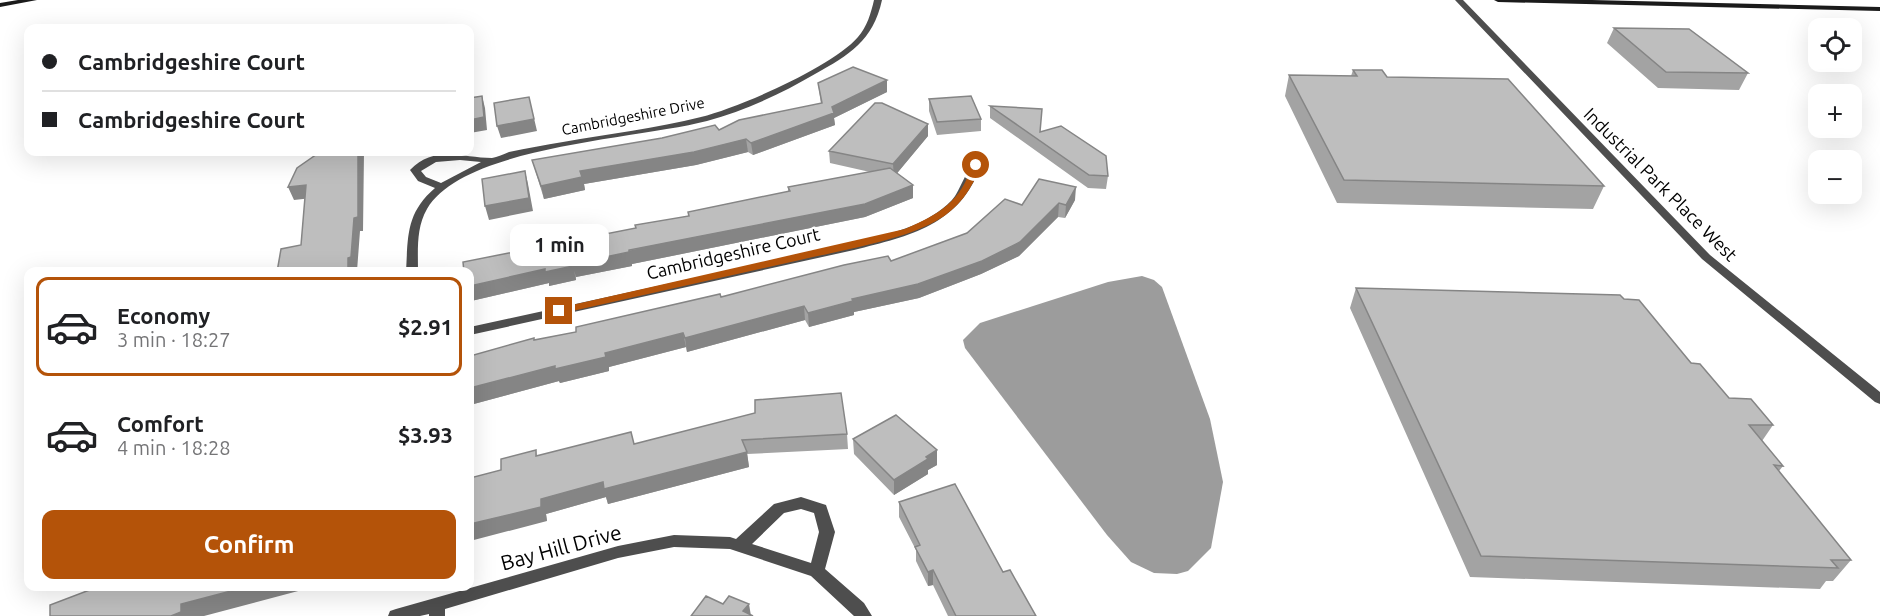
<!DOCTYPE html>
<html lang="en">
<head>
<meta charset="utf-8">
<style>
  :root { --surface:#fff; --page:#f2f2f2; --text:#202124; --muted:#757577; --line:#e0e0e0; --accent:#b45309 }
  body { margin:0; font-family:Ubuntu,sans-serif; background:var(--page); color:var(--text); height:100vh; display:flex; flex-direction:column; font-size:22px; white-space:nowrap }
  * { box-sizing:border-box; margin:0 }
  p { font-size:20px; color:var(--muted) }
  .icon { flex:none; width:33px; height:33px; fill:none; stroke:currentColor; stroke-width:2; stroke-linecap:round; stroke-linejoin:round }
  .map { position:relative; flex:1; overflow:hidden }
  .drawer { position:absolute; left:24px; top:267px; width:450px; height:324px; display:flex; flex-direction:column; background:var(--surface); border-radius:12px; box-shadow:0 6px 24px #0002 }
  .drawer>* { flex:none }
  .top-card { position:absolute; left:24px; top:24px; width:450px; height:132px; border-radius:12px; box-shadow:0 6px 24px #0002; display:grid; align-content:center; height:132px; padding:0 18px; background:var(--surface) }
  .controls { position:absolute; left:1808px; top:18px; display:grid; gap:12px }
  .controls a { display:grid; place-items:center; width:54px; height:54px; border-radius:12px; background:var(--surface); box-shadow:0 6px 24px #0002; font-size:30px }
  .end { position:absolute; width:27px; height:27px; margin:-14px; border:8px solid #b45309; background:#fff; box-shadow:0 0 0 3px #fff }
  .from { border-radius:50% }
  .bubble { position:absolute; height:42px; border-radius:12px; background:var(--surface); box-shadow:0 6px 24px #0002; font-size:20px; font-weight:700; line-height:42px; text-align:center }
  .top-card b { display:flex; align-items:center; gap:21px; height:57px; font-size:22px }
  .top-card b+b { border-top:2px solid var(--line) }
  .top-card i { width:15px; height:15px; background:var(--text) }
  ul { padding:10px 0 0; list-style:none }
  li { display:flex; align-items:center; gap:18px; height:99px; margin:0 12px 9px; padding:0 6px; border:3px solid transparent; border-radius:12px }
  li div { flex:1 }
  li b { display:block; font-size:22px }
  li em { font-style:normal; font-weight:700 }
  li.selected { border-color:var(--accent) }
  li>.icon { width:54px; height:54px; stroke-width:1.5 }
  .button { display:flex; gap:12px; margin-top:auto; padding:12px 18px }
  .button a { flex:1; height:69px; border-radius:12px; background:var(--accent); color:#fff; font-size:24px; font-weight:700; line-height:69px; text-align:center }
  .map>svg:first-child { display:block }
  .water { fill:#9c9c9c }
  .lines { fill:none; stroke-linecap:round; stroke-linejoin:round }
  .street { fill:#4e4e4e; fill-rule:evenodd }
  .secondary { fill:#1b1b1b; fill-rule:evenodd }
  .wall { fill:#a3a3a3 }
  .shaded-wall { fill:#858585 }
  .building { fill:#bebebe; stroke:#858585; stroke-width:1.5 }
  .route { fill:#b45309 }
  .labels { text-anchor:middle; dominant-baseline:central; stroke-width:4.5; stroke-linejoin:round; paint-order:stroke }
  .far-street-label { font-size:15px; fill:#000; stroke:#fff }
  .street-label { font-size:18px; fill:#000; stroke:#fff }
  .near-street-label { font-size:21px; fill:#000; stroke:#fff }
</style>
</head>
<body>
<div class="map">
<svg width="1880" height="616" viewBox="0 0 1880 616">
  <rect width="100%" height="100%" fill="#fff"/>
  <!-- water -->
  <path class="water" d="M1142 276 1154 280 1162 287 1210 419 1223 482 1211 548 1188 571 1177 574 1154 573 1131 562 1107 535 965 348 963 340 980 323 1108 282Z"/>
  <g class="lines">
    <!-- street -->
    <path class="street" d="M874 0H882C873 41 849 55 815 74 781 94 744 111 707 121 638 139 463 146 427 209 416 228 418 250 418 272H406C408 236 406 213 435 188L418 181 410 170C435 144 463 158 492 158 497 157 504 154 509 152 527 148 545 145 563 142 609 134 656 128 701 117 740 107 832 67 858 37 867 27 871 13 874 0ZM460 160 481 162 441 183 426 177 421 171 436 162Z
      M1455 0H1463L1710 255 1880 392V404L1875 402 1702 259Z
      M976 162 981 165C960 225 910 236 854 250L470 335V327L854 243C887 235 927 226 952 200 960 191 968 165 976 162Z
      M801 497 826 505 835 532 825 569 864 603 872 616H854L811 576 730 549 674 547 618 558 445 609V616H429V614L420 616H388L390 611 396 609 618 546 674 535 730 537 736 539 774 504ZM801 509 814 513 819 532 811 563 752 544 784 513Z"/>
    <!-- secondary -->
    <path class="secondary" d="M18 0H37L0 7V3Z
      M1494 0H1592L1880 7V11L1498 2Z"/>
  </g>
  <!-- wall -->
  <path class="wall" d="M1614 28 1748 73 1739 90 1658 88 1607 43Z
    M1353 70 1387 77 1604 186 1593 209 1337 203 1285 96 1289 75 1351 76Z
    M818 83 887 92 834 118 835 125 753 155 748 152 696 165 584 184 585 190 544 199 532 160 719 130 821 104Z
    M929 99 981 119V131L937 135 929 111Z
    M990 106 1041 132 1108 176 1106 189 1088 188 990 118Z
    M928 136 897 173 913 185V198L865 217 632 264V266L576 277V280L549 286V283L471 301 470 295V272L636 228 788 192V187L870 172 830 163 829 151Z
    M1075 200 1065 218 1058 217 1019 256 981 274 919 298 854 312V315L809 327 805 320 687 352 686 347 609 367V371L560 383 559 381 470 405V356L534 340 576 332 721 297 891 261 967 233 1022 205Z
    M1356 288 1624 299 1729 398 1773 425 1762 441 1783 466 1779 471 1851 560 1833 581H1826L1820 589 1470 577 1350 308Z
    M631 432 634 444 847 434 848 449 747 454 749 467 608 504 606 497 546 514 547 521 501 470 536 450 537 456Z
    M853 439 937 450V465L928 470V474L894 495 854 454Z
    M899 502 1003 572 1036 616H948L933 585 928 586 916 561V550L899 517Z"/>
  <!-- shaded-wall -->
  <path class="shaded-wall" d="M887 80V92L834 118 835 125 753 155 751 143 832 107Z
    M482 96 485 108 487 130 470 133V120Z
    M529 97 537 131 501 138 497 126Z
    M928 124V136L894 177 893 164Z
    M746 139 748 152 696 165 584 184 585 190 544 199 541 186 580 171Z
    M358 152H364L363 231H360L357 271 348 272V258Z
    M525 171 528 184 533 211 489 220 485 206Z
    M306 185 312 198 294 200 288 187Z
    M913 185V198L865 217 632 264V266L576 277 572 264Z
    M1076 187 1075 200 1065 218 1066 205Z
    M1059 203 1058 217 1019 256 981 274 919 298 854 312V315L809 327 808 313 852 299Z
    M573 266 576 280 549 286V283L471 301 470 295V286L545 269Z
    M804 306 805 320 687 352 685 338Z
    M683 333 686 347 609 367V371L560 383 559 381 470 405V388Z
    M937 450V465L928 470V474L894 495V480L926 457Z
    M747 452 749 467 608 504 606 497 546 514 547 521 470 541V524L541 499 603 482Z
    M933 570V585L928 586V572Z
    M250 586H317L204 616H171L181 604Z
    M749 604 751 616 743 611Z"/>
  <!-- building -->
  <path class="building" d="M1614 28 1689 29 1748 73 1666 72Z
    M853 67 887 80 832 107 834 113 751 143 746 139 694 152 580 171 582 177 541 186 532 160 662 138 715 125 719 130 739 120 822 103 818 83Z
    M1353 70H1382L1387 77 1508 79 1604 186 1344 180 1289 75 1357 76Z
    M482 96 484 117 470 120V98Z
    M971 96 981 119 937 122 929 99Z
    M529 97 534 119 497 126 494 103Z
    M875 103H882L928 124 893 164 829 151Z
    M990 106 1042 109 1040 132 1061 126 1106 156 1108 176 1089 175Z
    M320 152H358V217L354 218 351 257 348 258V272H277L281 249 301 245 306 185 288 187 297 168Z
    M890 168 913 185 865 204 629 250V252L572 264 573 266 545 272V269L470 286V272H464L463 262 636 228 635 225 689 216 688 212 790 191 788 187Z
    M525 171 529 198 485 206 482 179Z
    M1039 179 1076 187 1066 205 1059 203 1020 242 982 261 918 284 852 299 853 301 808 313 804 306 685 338 683 333 605 353 606 357 555 369V366L470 388V356L534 338V340L576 332V327L720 294 721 297 844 265 888 256 891 261 967 233 1005 199 1022 205Z
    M1356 288 1620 295 1624 299 1639 300 1691 363 1700 364 1729 398 1751 399 1773 425H1749L1783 466 1774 465 1851 560H1831L1838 568 1481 556Z
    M841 393 847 434 742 440 747 452 604 489 603 482 541 499V507L470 524V478L501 470V459L536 450V456L631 432 634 444 755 413V400Z
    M896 415 937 450 926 457 928 459 894 480 853 439Z
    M955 484 1003 572 1010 570 1036 616H956L933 570 928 572 915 547 920 545 899 502Z
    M100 586H250L181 604V612L171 616H50V605Z
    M706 596 723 604 729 596 749 604 743 611 753 616H691Z"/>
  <!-- route -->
  <path class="route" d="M976 163 980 165C973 189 958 209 936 221 903 240 839 251 800 260 720 278 639 296 559 314L554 311 559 308 905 229C939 214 961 202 972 165Z"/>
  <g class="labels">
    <!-- far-street labels -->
    <g class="far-street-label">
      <text transform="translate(633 116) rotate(-11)">Cambridgeshire Drive</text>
    </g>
    <!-- street labels -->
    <g class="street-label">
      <text transform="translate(1661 184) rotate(45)">Industrial Park Place West</text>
      <text transform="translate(733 253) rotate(-13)">Cambridgeshire Court</text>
    </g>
    <!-- near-street labels -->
    <g class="near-street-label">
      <text transform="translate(561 547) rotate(-15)">Bay Hill Drive</text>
    </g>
  </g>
</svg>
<div class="controls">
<a><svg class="icon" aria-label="locate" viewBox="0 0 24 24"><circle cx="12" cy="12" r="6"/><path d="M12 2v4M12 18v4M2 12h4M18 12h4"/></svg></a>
<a>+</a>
<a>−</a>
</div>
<i class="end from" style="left:976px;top:165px"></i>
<i class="end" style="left:559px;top:311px"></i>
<div class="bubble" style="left:510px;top:224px;width:99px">1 min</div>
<div class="top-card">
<b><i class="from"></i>Cambridgeshire Court</b>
<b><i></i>Cambridgeshire Court</b>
</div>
<section class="drawer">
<ul>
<li class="selected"><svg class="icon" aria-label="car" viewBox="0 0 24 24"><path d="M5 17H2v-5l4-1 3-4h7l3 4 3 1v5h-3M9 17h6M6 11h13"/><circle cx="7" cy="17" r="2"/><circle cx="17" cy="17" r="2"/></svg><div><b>Economy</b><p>3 min · 18:27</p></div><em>$2.91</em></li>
<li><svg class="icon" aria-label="car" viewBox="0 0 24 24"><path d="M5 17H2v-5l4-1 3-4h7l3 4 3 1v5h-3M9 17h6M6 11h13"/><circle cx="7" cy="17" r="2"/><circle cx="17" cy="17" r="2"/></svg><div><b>Comfort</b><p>4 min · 18:28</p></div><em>$3.93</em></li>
</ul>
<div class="button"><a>Confirm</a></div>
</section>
</div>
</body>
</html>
